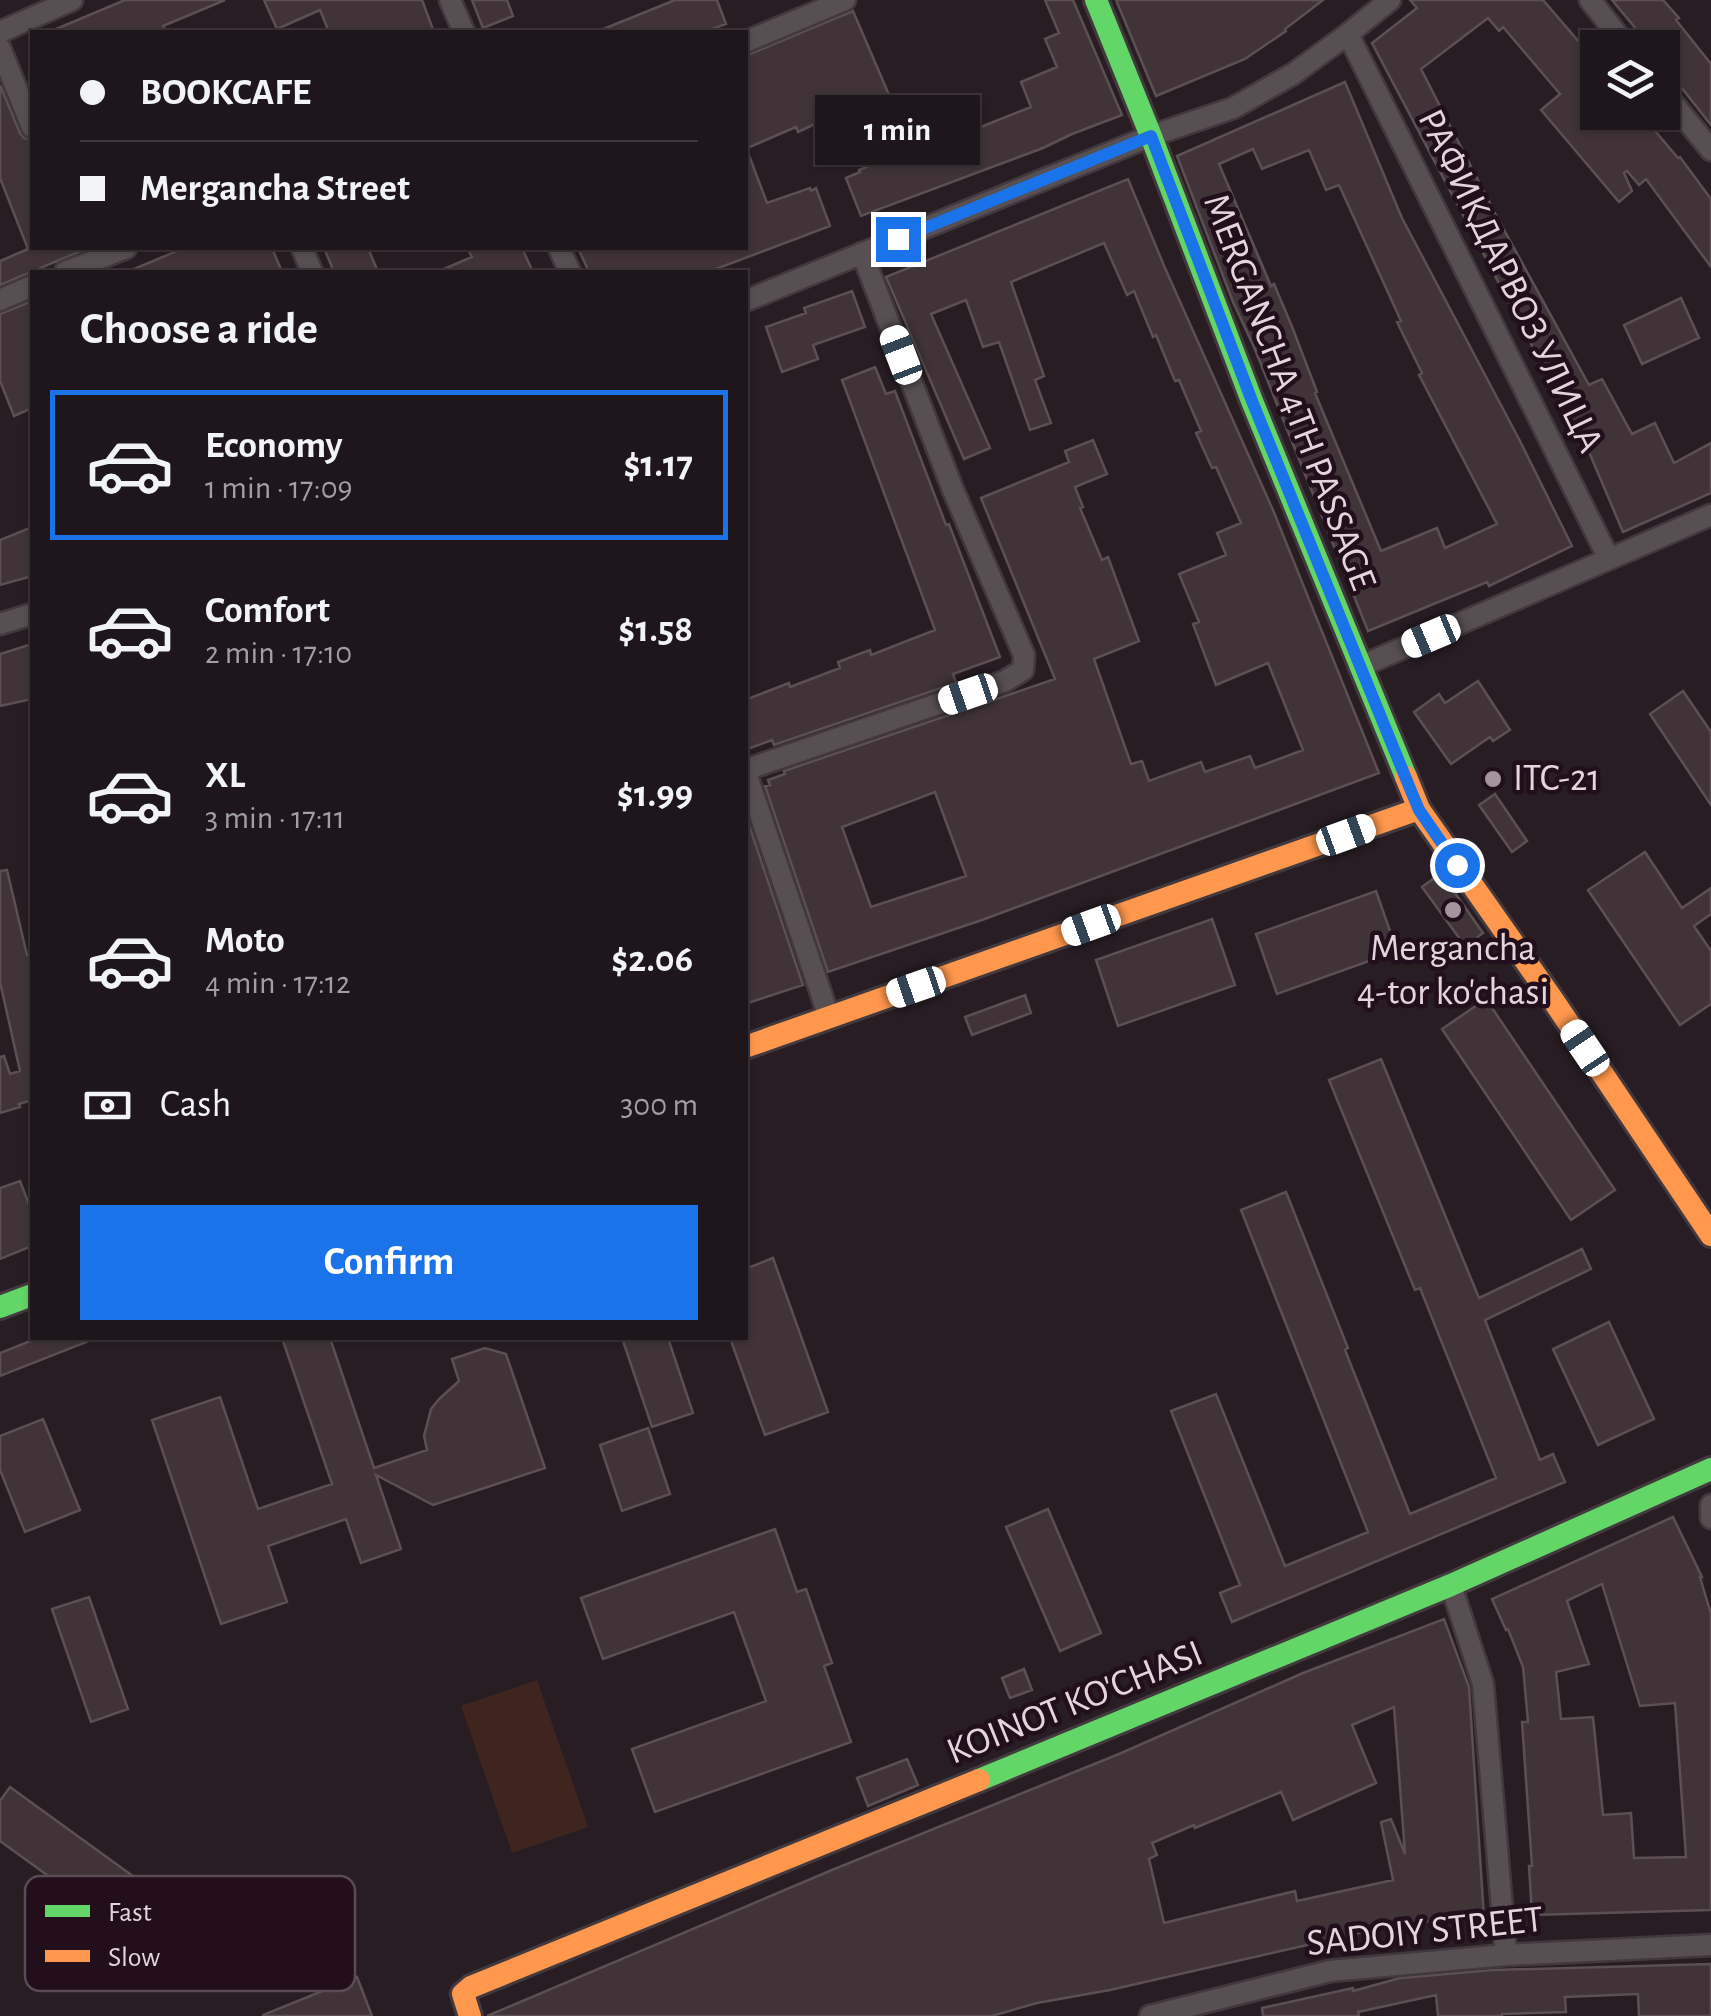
<!DOCTYPE html>
<html lang="en">
<head>
<meta charset="utf-8">
<style>
  :root { --surface:#1e161a; --page:#261f23; --text:#f1f3f6; --muted:#a19fa2; --line:#3c3539; --accent:#1a73e8 }
  body { margin:0; font-family:"Alegreya Sans",sans-serif; background:var(--page); color:var(--text); height:100vh; display:flex; flex-direction:column; font-size:38px; white-space:nowrap }
  * { box-sizing:border-box; margin:0 }
  p { font-size:32px; color:var(--muted) }
  .icon { flex:none; width:55px; height:55px; fill:none; stroke:currentColor; stroke-width:2; stroke-linecap:round; stroke-linejoin:round }
  .map { position:relative; flex:1; overflow:hidden }
  .drawer { position:absolute; left:30px; top:270px; width:718px; height:1070px; display:flex; flex-direction:column; background:var(--surface); border-radius:0px; box-shadow:0 2px 8px #0004,0 0 0 2px var(--line) }
  .drawer>* { flex:none }
  .guide { position:absolute; left:30px; top:30px; width:718px; height:220px; border-radius:0px; box-shadow:0 2px 8px #0004,0 0 0 2px var(--line); display:grid; align-content:center; height:220px; padding:0 50px; background:var(--surface) }
  .buttons { position:absolute; left:1580px; top:30px; display:grid; gap:20px }
  .buttons a { display:grid; place-items:center; width:100px; height:100px; border-radius:0px; background:var(--surface); box-shadow:0 2px 8px #0004,0 0 0 2px var(--line); font-size:50px }
  .end { position:absolute; width:45px; height:45px; margin:-22px; border:12px solid #1a73e8; background:#fff; box-shadow:0 0 0 5px #fff }
  .from { border-radius:50% }
  .bubble { position:absolute; height:70px; border-radius:0px; background:var(--surface); box-shadow:0 2px 8px #0004,0 0 0 2px var(--line); font-size:32px; font-weight:700; line-height:70px; text-align:center }
  .car { position:absolute; width:30px; height:60px; margin:-30px -15px; border-radius:12px; box-shadow:0 0 8px 2px #0007; background:linear-gradient(#fff 24%,#345 0 40%,#fff 0 76%,#345 0 86%,#fff 0) }
  .guide b { display:flex; align-items:center; gap:35px; height:95px; font-size:38px }
  .guide b+b { border-top:2px solid var(--line) }
  .guide i { width:25px; height:25px; background:var(--text) }
  ul { padding:0; list-style:none }
  li { display:flex; align-items:center; gap:30px; height:150px; margin:0 20px 15px; padding:0 30px; border:5px solid transparent; border-radius:0px }
  li div { flex:1 }
  li b { display:block; font-size:38px }
  li em { font-style:normal; font-weight:700 }
  li.current { border-color:var(--accent) }
  li>.icon { width:90px; height:90px; stroke-width:1.5 }
  h2 { padding:0 50px; font-size:45px; line-height:120px }
  .pay { display:flex; align-items:center; gap:25px; height:110px; padding:0 50px; font-size:38px }
  .pay p { margin-inline-start:auto }
  .button { display:flex; gap:20px; margin-top:auto; padding:20px 50px }
  .button a { flex:1; height:115px; border-radius:0px; background:var(--accent); color:#fff; font-size:40px; font-weight:700; line-height:115px; text-align:center }
  .map>svg:first-child { display:block }
  .green { fill:#3e251e }
  .building { fill:#403439; stroke:#5b5053; stroke-width:2.5; fill-rule:evenodd }
  .lines { fill:none; stroke-linecap:round; stroke-linejoin:round }
  .street-casing { stroke:#42393e; stroke-width:25 }
  .fast-casing { stroke:#42393e; stroke-width:28 }
  .slow-casing { stroke:#42393e; stroke-width:28 }
  .street { stroke:#584f53; stroke-width:20 }
  .fast { stroke:#63d668; stroke-width:22 }
  .slow { stroke:#ff974d; stroke-width:22 }
  .route { stroke:#1a73e8; stroke-width:12 }
  .poi-dot { fill:#a2959c; stroke:#220f1b; stroke-width:4 }
  .labels { text-anchor:middle; dominant-baseline:central; stroke-width:9; stroke-linejoin:round; paint-order:stroke }
  .street-label { font-size:38px; fill:#e4d5dd; stroke:#220f1b }
  .poi-label { font-size:38px; fill:#e4d5dd; stroke:#220f1b; text-anchor:start }
  .key { fill:#220f1b; stroke:#5c4a55; stroke-width:2.5 }
  .key-label { font-size:28px; fill:#e4d5dd }
</style>
</head>
<body>
<div class="map">
<svg width="1711" height="2016" viewBox="0 0 1711 2016">
  <rect width="100%" height="100%" fill="#281d23"/>
  <!-- green -->
  <path class="green" d="M537 1680 588 1827 512 1853 461 1706Z"/>
  <!-- building -->
  <path class="building" d="M125 0H225L163 26 166 32H49Z
    M264 0H422L434 32H329L320 10 277 29Z
    M472 0H507L513 16 483 28Z
    M675 0H717L726 24 704 32H596Z
    M1045 0H1073L1122 115 1072 134 1043 148 861 216 846 178 860 172 859 170 925 143 919 128 960 111 968 132 1031 107 1021 82 1057 67 1045 39 1059 33Z
    M1116 0H1323L1285 29 1286 31 1245 59 1156 96Z
    M1410 0H1543L1598 64V112H1639L1678 158 1680 157 1711 199V267L1646 179 1639 185 1627 171 1624 173 1632 191 1619 202 1541 110 1560 94 1503 27 1499 31 1488 18 1421 69 1497 217 1589 385 1602 379 1632 434 1655 423 1674 463 1711 443V493L1623 532 1586 445 1585 446 1372 43 1417 8Z
    M1612 0H1663L1679 18 1676 20 1711 64V125L1662 63V48H1652Z
    M853 11 890 97 847 115 845 110 798 132 796 127 745 149V56Z
    M1345 82 1402 218 1520 441 1572 546 1489 586 1487 582 1368 631 1254 347 1233 302 1177 156ZM1253 149 1262 169 1309 150 1326 190 1339 185 1401 321 1397 322 1422 373 1419 375 1497 524 1445 548 1437 528 1381 551 1315 393 1317 392 1293 329 1274 284 1271 286 1219 164Z
    M0 85 20 133 24 138 32 140V248H88L0 285V261L28 249 0 178Z
    M747 150 767 203 810 188 811 191 816 188 830 226 708 272H589L578 248H745V151Z
    M1128 179 1165 268 1273 510 1379 773 982 920 828 972 765 786 770 785 768 780 785 774 784 771 1055 679 981 498 1069 462 1065 451 1093 440 1107 474 1075 487 1083 507 1080 508 1102 560 1108 557 1139 641 1094 659 1131 764 1142 761 1149 781 1201 762 1205 772 1250 756 1255 768 1303 750 1268 663 1216 685 1193 624 1199 622 1179 574 1226 555 1217 533 1241 523 1216 467 1212 468 1196 433 1201 431 1179 380 1175 381 1156 335 1153 337 1134 291 1127 295 1104 243 1011 282 1044 376 1035 380 1051 423 1030 430 999 342 983 347 966 300 931 314 990 448 964 459 886 277ZM935 792 966 876 871 907 842 827Z
    M184 248H272L282 272H127Z
    M324 248H368L378 272H334Z
    M467 248H522L533 272H437L472 257Z
    M852 291 865 327 813 345 818 359 782 372 766 327 806 313 804 308Z
    M1681 298 1699 338 1642 364 1624 325Z
    M32 301V408L14 416 0 381V314Z
    M875 367 886 394 895 391 946 525 949 524 1000 657 953 674 956 683 774 745 772 740 745 750V700L789 683 790 687 840 668 838 662 870 650 871 655 935 630 842 380Z
    M32 527V576L0 585V540Z
    M32 644V699L0 706V654Z
    M1478 681 1510 730 1493 741 1490 737 1451 764 1414 712 1439 694 1445 703Z
    M1683 691 1711 732V805L1650 714Z
    M1495 794 1527 841 1512 852 1479 805Z
    M745 813 803 985 745 1004Z
    M1645 852 1682 908 1711 888V914L1694 926 1711 951V1004L1680 1025 1588 890Z
    M7 870 27 955H30L32 965V1100L19 1104 20 1107 0 1113V1057L4 1056 10 1074 20 1071 0 982V871Z
    M1441 873 1483 933 1465 946 1422 887Z
    M1376 891 1397 951 1277 994 1256 934Z
    M1212 919 1235 985 1118 1026 1096 960Z
    M1025 995 1031 1013 972 1035 965 1017Z
    M1486 999 1615 1190 1571 1220 1442 1029Z
    M1381 1059 1479 1298 1582 1249 1591 1269 1485 1320 1540 1460 1553 1454 1565 1482 1232 1622 1220 1593 1240 1585 1171 1411 1216 1394 1285 1566 1368 1532 1241 1210 1286 1192 1348 1348 1345 1350 1410 1514 1496 1478 1420 1288 1415 1290 1329 1080Z
    M20 1181 32 1212V1246L0 1259V1188Z
    M773 1258 828 1412 765 1435 730 1338H745V1269Z
    M1609 1322 1654 1419 1598 1445 1553 1349Z
    M38 1338H94V1339L0 1376V1353Z
    M282 1338H330L374 1468 427 1450 424 1436 431 1409 439 1399 459 1381 452 1359 485 1348 506 1354 545 1468 433 1505 376 1475 401 1549 361 1563 346 1519 268 1546 287 1602 221 1624 152 1420 220 1397 258 1509 332 1484Z
    M622 1338H668L693 1413 652 1427Z
    M43 1419 80 1510 25 1532 0 1470V1436Z
    M648 1428 670 1494 622 1511 600 1445Z
    M1048 1509 1101 1633 1060 1651 1006 1527Z
    M1673 1517 1702 1577H1700L1711 1614V1910L1532 1915 1529 1866H1532L1522 1722H1528L1523 1667 1508 1629 1506 1630 1492 1599ZM1602 1584 1640 1706 1675 1703 1686 1857 1634 1858 1631 1813 1603 1815 1593 1717 1561 1719 1556 1672 1589 1664 1567 1601Z
    M775 1529 797 1592 806 1589 832 1663 824 1666 851 1742 655 1812 632 1749 766 1701 734 1612 603 1659 581 1598Z
    M89 1597 128 1709 91 1722 52 1609Z
    M1444 1619 1469 1687 1484 1918 1403 1923 1110 1990 1037 2003 992 2016H487L832 1870 1119 1754 1303 1673ZM1394 1707 1405 1854 1391 1819 1381 1822 1393 1880 1297 1901 1295 1891 1164 1923 1149 1859 1157 1855 1152 1843 1194 1825 1195 1828 1281 1792 1293 1820 1376 1783 1352 1725Z
    M1024 1669 1032 1690 1010 1698 1002 1678Z
    M907 1759 918 1785 868 1806 857 1778Z
    M10 1787 148 1887 119 1927 0 1841V1801Z
    M1711 1964V2016H1639L1638 1994 1565 1997 1566 2012 1502 2014V2016H1438L1436 1995 1358 2012 1359 2016H1263L1262 2008 1353 1988V1991L1400 1978 1493 1970Z
    M357 1977 372 2016H263V2015Z"/>
  <g class="lines">
    <defs>
      <path id="street" d="M450 0 464 32
        M1590 0 1628 48
        M0 32 72 0
        M1348 34 1609 559
        M745 42 845 0
        M0 48 32 127
        M1662 90 1711 150
        M302 248 312 272
        M559 248 570 272
        M65 272 126 248
        M0 300 32 286
        M745 301 1151 136 1233 108 1293 74 1348 34 1390 0
        M0 624 32 614
        M1359 667 1711 515
        M829 1017 745 770 1005 681 1023 670 1024 655 953 490 862 253
        M1711 1505V1518
        M1451 1585 1483 1684 1506 1955
        M1150 2016 1330 1971 1506 1955 1711 1945"/>
      <path id="fast" d="M1096 0 1151 136 1252 401 1406 777
        M0 1307 32 1295
        M979 1780 1451 1585 1711 1469"/>
      <path id="slow" d="M1406 777 1419 809 1553 1000 1711 1235
        M745 1047 1419 809
        M470 2016 463 1994 471 1987 979 1780"/>
    </defs>
    <!-- street casing -->
    <use href="#street" class="street-casing"/>
    <!-- fast casing -->
    <use href="#fast" class="fast-casing"/>
    <!-- slow casing -->
    <use href="#slow" class="slow-casing"/>
    <!-- street -->
    <use href="#street" class="street"/>
    <!-- fast -->
    <use href="#fast" class="fast"/>
    <!-- slow -->
    <use href="#slow" class="slow"/>
  </g>
  <g class="lines">
    <!-- route -->
    <path class="route" d="M898 239 1151 136 1252 401 1409 786 1419 810 1457 865"/>
  </g>
  <!-- markers -->
  <g class="poi-dot">
    <circle cx="1493" cy="779" r="10"/>
    <circle cx="1453" cy="910" r="10"/>
  </g>
  <g class="labels">
    <!-- street labels -->
    <g class="street-label">
      <text transform="translate(1510 281) rotate(64)">РАФИКДАРВОЗ УЛИЦА</text>
      <text transform="translate(1289 392) rotate(69)">MERGANCHA 4TH PASSAGE</text>
      <text transform="translate(1075 1703) rotate(-22)">KOINOT KO'CHASI</text>
      <text transform="translate(1425 1932) rotate(-6)">SADOIY STREET</text>
    </g>
    <!-- poi labels -->
    <g class="poi-label">
      <text x="1513" y="779">ITC-21</text>
      <text x="1453" y="949" text-anchor="middle">Mergancha<tspan x="1453" dy="44">4-tor ko'chasi</tspan></text>
    </g>
  </g>
  <!-- legend -->
  <rect x="25" y="1876" width="330" height="115" rx="15" class="key"/>
  <rect x="45" y="1905" width="45" height="12" fill="#63d668"/>
  <rect x="45" y="1950" width="45" height="12" fill="#ff974d"/>
  <g class="key-label">
    <text x="108" y="1921">Fast</text>
    <text x="108" y="1966">Slow</text>
  </g>
</svg>
<div class="buttons">
<a><svg class="icon" aria-label="layers" viewBox="0 0 24 24"><path d="M12 4l9 5-9 5-9-5zM3 14l9 5 9-5"/></svg></a>
</div>
<i class="end from" style="left:1457px;top:865px"></i>
<i class="end" style="left:898px;top:239px"></i>
<div class="bubble" style="left:815px;top:95px;width:165px">1 min</div>
<i class="car" style="left:901px;top:355px;rotate:339deg"></i>
<i class="car" style="left:1431px;top:636px;rotate:247deg"></i>
<i class="car" style="left:968px;top:694px;rotate:251deg"></i>
<i class="car" style="left:1346px;top:835px;rotate:70deg"></i>
<i class="car" style="left:1091px;top:925px;rotate:250deg"></i>
<i class="car" style="left:916px;top:987px;rotate:251deg"></i>
<i class="car" style="left:1585px;top:1048px;rotate:326deg"></i>
<div class="guide">
<b><i class="from"></i>BOOKCAFE</b>
<b><i></i>Mergancha Street</b>
</div>
<section class="drawer">
<h2>Choose a ride</h2>
<ul>
<li class="current"><svg class="icon" aria-label="car" viewBox="0 0 24 24"><path d="M5 17H2v-5l4-1 3-4h7l3 4 3 1v5h-3M9 17h6M6 11h13"/><circle cx="7" cy="17" r="2"/><circle cx="17" cy="17" r="2"/></svg><div><b>Economy</b><p>1 min · 17:09</p></div><em>$1.17</em></li>
<li><svg class="icon" aria-label="car" viewBox="0 0 24 24"><path d="M5 17H2v-5l4-1 3-4h7l3 4 3 1v5h-3M9 17h6M6 11h13"/><circle cx="7" cy="17" r="2"/><circle cx="17" cy="17" r="2"/></svg><div><b>Comfort</b><p>2 min · 17:10</p></div><em>$1.58</em></li>
<li><svg class="icon" aria-label="car" viewBox="0 0 24 24"><path d="M5 17H2v-5l4-1 3-4h7l3 4 3 1v5h-3M9 17h6M6 11h13"/><circle cx="7" cy="17" r="2"/><circle cx="17" cy="17" r="2"/></svg><div><b>XL</b><p>3 min · 17:11</p></div><em>$1.99</em></li>
<li><svg class="icon" aria-label="car" viewBox="0 0 24 24"><path d="M5 17H2v-5l4-1 3-4h7l3 4 3 1v5h-3M9 17h6M6 11h13"/><circle cx="7" cy="17" r="2"/><circle cx="17" cy="17" r="2"/></svg><div><b>Moto</b><p>4 min · 17:12</p></div><em>$2.06</em></li>
</ul>
<div class="pay"><svg class="icon" aria-label="cash" viewBox="0 0 24 24"><path d="M3 7h18v10H3z"/><circle cx="12" cy="12" r="2"/></svg>Cash<p>300 m</p></div>
<div class="button"><a>Confirm</a></div>
</section>
</div>
</body>
</html>
